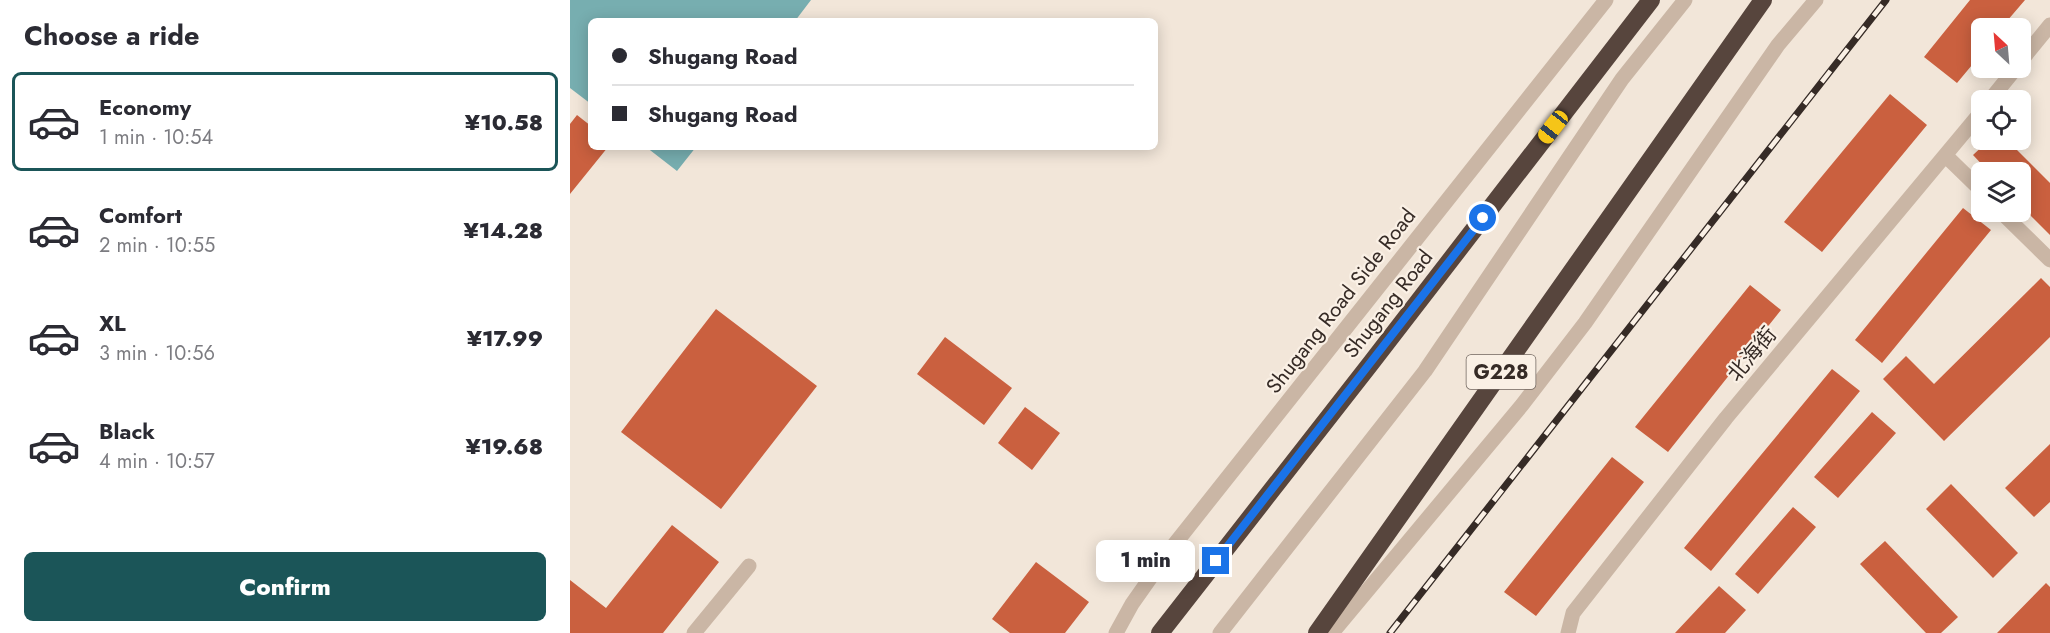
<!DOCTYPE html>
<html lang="en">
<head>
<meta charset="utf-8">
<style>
  :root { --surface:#fff; --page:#f2f2f3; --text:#2b2b33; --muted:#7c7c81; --line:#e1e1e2; --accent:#1b5558 }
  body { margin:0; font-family:Jost,"Noto Sans SC",sans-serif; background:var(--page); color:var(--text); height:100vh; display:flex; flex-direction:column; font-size:22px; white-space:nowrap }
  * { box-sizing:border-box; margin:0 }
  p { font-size:20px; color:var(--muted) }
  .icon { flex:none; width:33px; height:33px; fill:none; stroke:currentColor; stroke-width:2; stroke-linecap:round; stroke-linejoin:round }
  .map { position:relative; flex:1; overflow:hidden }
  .sheet { display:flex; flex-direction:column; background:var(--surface); width:570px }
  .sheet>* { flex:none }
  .banner { position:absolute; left:18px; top:18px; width:570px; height:132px; border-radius:9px; box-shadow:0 3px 15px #0003; display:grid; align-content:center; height:132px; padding:0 24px; background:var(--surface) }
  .needle { width:39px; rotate:334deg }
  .buttons { position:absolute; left:1401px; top:18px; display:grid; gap:12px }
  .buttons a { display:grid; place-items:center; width:60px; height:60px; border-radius:9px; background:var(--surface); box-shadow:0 3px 15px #0003; font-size:30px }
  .end { position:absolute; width:27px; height:27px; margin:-14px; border:8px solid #1a73e8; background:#fff; box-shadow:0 0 0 3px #fff }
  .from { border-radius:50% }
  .bubble { position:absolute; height:42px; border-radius:9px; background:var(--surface); box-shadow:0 3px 15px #0003; font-size:20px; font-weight:800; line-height:42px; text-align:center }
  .car { position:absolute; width:18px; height:36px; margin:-18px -9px; border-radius:8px; box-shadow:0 0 4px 2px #0007; background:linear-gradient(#f5c518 24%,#345 0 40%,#f5c518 0 76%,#345 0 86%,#f5c518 0) }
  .banner b { display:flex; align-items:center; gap:21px; height:57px; font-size:22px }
  .banner b+b { border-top:2px solid var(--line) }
  .banner i { width:15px; height:15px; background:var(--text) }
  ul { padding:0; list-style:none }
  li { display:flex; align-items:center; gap:18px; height:99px; margin:0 12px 9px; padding:0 12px; border:3px solid transparent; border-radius:9px }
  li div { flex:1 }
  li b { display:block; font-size:22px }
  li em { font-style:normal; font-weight:800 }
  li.current { border-color:var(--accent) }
  li>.icon { width:54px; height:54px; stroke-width:1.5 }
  h2 { padding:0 24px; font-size:27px; line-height:72px }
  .primary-button { display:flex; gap:12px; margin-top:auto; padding:12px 24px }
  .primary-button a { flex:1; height:69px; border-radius:9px; background:var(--accent); color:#fff; font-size:24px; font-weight:800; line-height:69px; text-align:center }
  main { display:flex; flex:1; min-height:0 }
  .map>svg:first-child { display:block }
  .water { fill:#77aeb0 }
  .building { fill:#ca603f }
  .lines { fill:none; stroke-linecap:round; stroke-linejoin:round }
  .minor { stroke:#cab6a5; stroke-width:15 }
  .highway { stroke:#57453d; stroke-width:18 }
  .rail-casing { stroke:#362b26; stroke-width:7 }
  .rail { stroke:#faf0e5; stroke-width:4.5; stroke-dasharray:14; stroke-linecap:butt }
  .route { stroke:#1a73e8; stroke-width:8 }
  .labels { text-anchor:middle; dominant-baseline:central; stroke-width:4.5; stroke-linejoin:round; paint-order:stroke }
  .shield { fill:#faf0e5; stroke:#71665f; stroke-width:1.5 }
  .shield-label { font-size:20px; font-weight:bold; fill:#362b26 }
  .street-label { font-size:21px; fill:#362b26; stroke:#faf0e5 }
</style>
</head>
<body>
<main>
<section class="sheet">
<h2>Choose a ride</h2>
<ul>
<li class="current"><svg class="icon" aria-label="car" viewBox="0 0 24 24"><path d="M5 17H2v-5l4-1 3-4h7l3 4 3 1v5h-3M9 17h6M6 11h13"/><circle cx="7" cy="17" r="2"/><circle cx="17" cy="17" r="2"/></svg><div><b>Economy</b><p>1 min · 10:54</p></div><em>¥10.58</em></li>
<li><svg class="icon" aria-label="car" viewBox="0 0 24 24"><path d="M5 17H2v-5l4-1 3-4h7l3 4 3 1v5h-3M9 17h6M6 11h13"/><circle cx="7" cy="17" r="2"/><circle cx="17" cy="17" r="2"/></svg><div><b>Comfort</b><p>2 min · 10:55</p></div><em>¥14.28</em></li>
<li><svg class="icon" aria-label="car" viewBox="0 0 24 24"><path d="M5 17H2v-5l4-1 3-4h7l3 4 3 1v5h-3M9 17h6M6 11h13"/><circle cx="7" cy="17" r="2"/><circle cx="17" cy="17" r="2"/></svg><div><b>XL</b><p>3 min · 10:56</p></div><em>¥17.99</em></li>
<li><svg class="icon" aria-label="car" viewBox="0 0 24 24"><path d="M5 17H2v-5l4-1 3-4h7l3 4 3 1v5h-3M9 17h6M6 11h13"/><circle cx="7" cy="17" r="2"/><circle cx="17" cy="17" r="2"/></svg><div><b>Black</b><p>4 min · 10:57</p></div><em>¥19.68</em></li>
</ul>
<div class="primary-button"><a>Confirm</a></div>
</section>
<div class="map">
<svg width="1480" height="633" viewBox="0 0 1480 633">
  <rect width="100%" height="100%" fill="#f2e6d9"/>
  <!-- water -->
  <path class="water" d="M0 0H241L225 21H21V104L0 88Z
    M76 147H126L107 171Z"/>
  <!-- building -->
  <path class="building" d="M1400 0H1455L1431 28H1412V53L1387 83 1354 57Z
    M1320 94 1357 125 1252 252 1214 222Z
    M7 115 21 126V147H38L0 194V124Z
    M1419 140H1437L1480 183V235L1450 205V172H1419L1403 155Z
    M1393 208 1421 230 1312 363 1285 340Z
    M1471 278 1480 287V337L1374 441 1313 379 1336 356 1364 384Z
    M1180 285 1211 310 1098 452 1065 427Z
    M146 309 247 386 151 509 51 432Z
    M375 337 442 388 414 425 347 374Z
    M1262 369 1290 391 1141 571 1114 548Z
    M455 407 490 433 462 470 428 443Z
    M1302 412 1326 433 1268 498 1244 477Z
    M1480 444V502L1464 517 1435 488Z
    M1042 457 1074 482 966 616 934 592Z
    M1381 484 1448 553 1423 578 1356 509Z
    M1223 507 1246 527 1188 594 1165 574Z
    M102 525 149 562 93 633H0V580L36 608Z
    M1315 541 1388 617 1371 633H1356L1290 564Z
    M466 562 519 602 495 633H440L422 619Z
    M1476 583 1480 587V633H1427Z
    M1149 586 1176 610 1155 633H1105Z"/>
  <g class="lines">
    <!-- minor -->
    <path class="minor" d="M1450 62 1480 25
      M1420 100 1446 68
      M1376 156 1412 191
      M1431 212 1480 260
      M124 633 179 566
      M546 633 562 604 600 550 1036 0
      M650 633 855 371 1052 79 1115 0
      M762 633 952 405 1015 323 1208 45 1246 0
      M998 633 1003 613 1156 418 1412 111"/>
    <!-- highway -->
    <path class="highway" d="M590 633 801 363 1081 0
      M747 633 1193 0"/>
    <defs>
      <path id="rail" d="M820 633 1316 0"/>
    </defs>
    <!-- rail casing -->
    <use href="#rail" class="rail-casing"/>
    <!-- rail -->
    <use href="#rail" class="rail"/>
  </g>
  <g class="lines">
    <!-- route -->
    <path class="route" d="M646 561 913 218"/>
  </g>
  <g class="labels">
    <!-- shield labels -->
    <rect class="shield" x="896.5" y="355" width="69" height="34" rx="4.5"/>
    <g class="shield-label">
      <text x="931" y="372">G228</text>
    </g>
    <!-- street labels -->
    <g class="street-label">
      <text transform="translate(771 301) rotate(-52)">Shugang Road Side Road</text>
      <text transform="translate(818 304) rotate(-52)">Shugang Road</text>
      <text transform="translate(1182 354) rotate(-50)">北海街</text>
    </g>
  </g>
</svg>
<div class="buttons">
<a><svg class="needle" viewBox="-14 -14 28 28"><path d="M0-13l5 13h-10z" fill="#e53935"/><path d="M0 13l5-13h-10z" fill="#7c7c81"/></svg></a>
<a><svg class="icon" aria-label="locate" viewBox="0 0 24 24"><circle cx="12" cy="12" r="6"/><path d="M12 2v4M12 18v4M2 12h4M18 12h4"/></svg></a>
<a><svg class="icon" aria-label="layers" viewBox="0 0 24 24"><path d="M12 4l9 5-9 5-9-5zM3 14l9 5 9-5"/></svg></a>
</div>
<i class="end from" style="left:913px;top:218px"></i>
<i class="end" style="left:646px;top:561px"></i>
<div class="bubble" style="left:526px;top:540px;width:99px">1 min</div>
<i class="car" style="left:983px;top:127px;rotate:218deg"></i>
<div class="banner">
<b><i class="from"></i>Shugang Road</b>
<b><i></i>Shugang Road</b>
</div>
</div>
</main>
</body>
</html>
